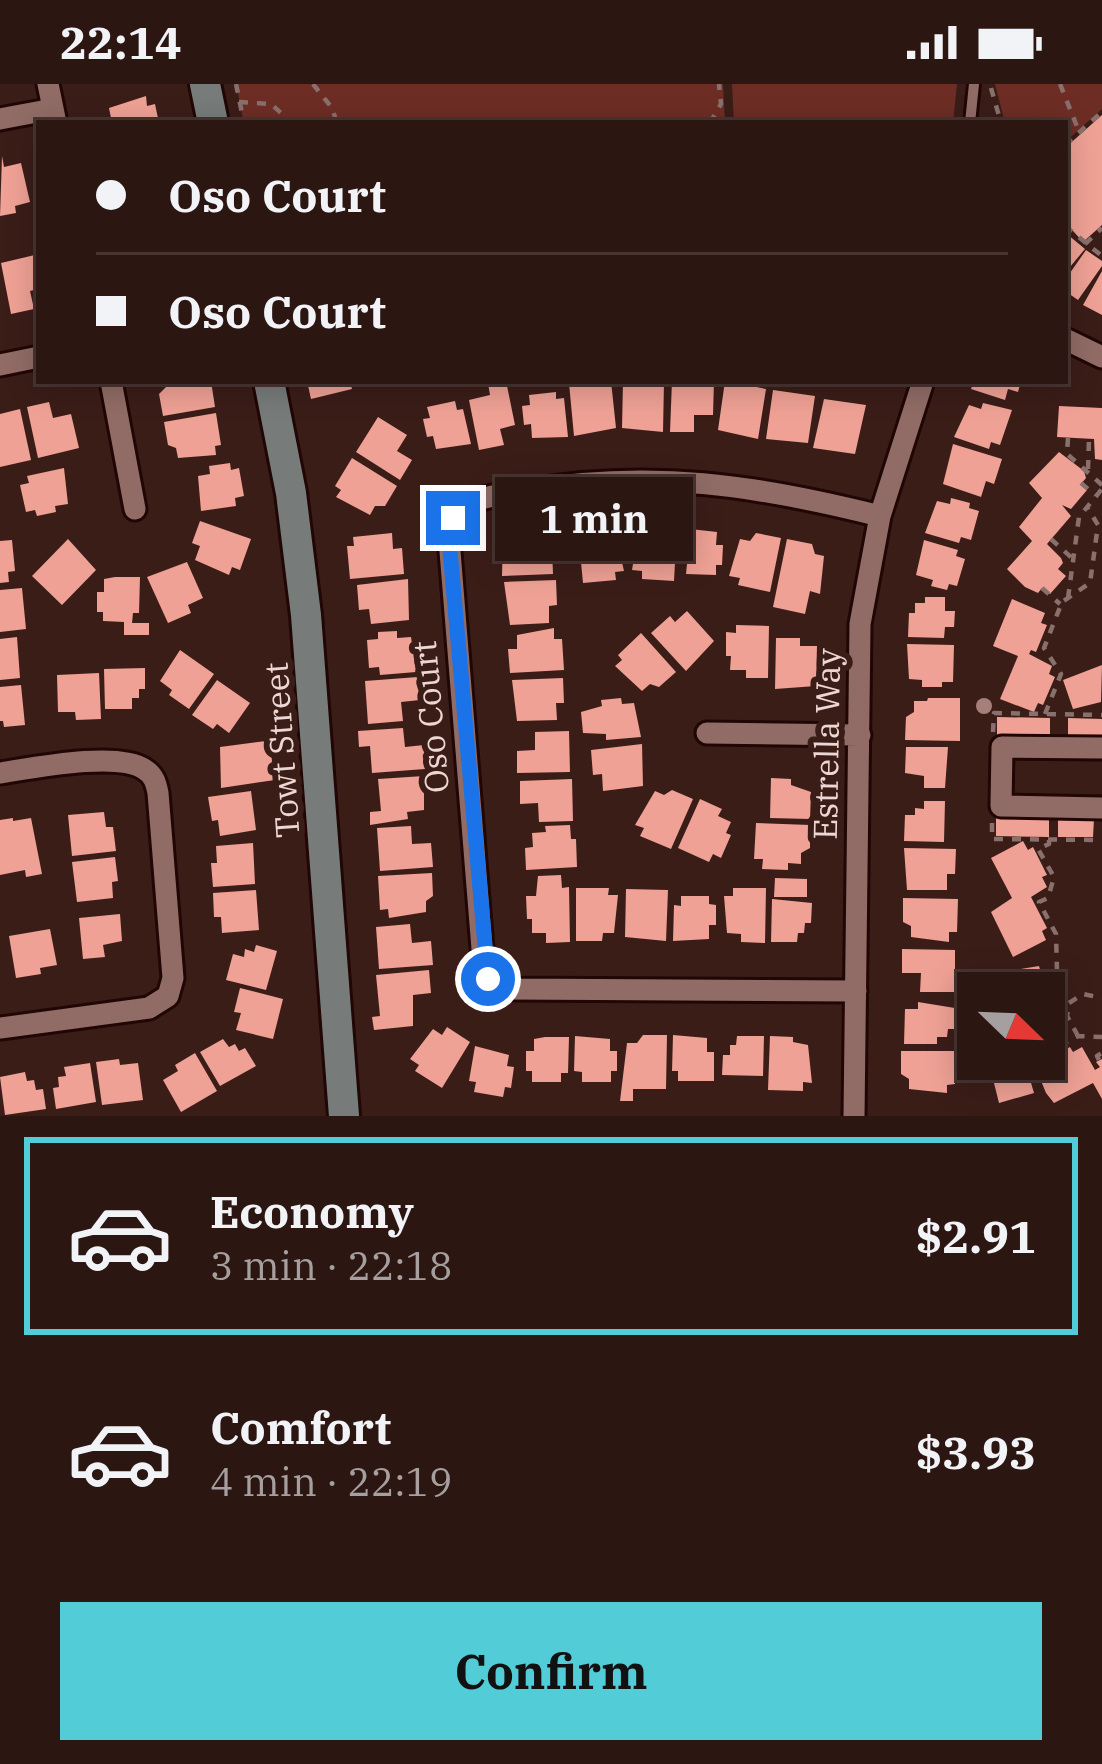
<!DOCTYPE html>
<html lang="en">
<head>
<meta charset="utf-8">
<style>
  :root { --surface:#2c1612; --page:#341f1b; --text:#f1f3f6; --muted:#a69f9f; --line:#483532; --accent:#52ccd6 }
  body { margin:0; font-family:"IBM Plex Serif",serif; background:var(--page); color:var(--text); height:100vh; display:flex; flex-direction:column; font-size:45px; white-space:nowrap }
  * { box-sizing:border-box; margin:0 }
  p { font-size:39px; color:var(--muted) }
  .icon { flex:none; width:66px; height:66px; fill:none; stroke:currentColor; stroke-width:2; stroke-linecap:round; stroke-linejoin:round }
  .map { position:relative; height:1032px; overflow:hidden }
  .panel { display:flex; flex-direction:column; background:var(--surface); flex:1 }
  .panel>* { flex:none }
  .top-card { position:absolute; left:36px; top:36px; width:1032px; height:264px; border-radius:0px; box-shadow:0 6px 30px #0003,0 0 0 3px var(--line); display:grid; align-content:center; height:264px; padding:0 60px; background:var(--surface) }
  .needle { width:78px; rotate:113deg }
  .fabs { position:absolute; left:957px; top:888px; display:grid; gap:24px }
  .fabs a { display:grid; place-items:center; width:108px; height:108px; border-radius:0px; background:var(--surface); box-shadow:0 6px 30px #0003,0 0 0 3px var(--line); font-size:60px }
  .end { position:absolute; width:54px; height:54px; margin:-27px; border:15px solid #1a73e8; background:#fff; box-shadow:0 0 0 6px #fff }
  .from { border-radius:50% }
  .bubble { position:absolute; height:84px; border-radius:0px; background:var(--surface); box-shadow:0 6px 30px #0003,0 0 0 3px var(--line); font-size:39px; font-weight:700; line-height:84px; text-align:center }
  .top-card b { display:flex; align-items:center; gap:42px; height:114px; font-size:45px }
  .top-card b+b { border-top:3px solid var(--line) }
  .top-card i { width:30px; height:30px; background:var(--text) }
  ul { padding:21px 0 0; list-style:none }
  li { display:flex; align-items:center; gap:36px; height:198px; margin:0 24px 18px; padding:0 36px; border:6px solid transparent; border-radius:0px }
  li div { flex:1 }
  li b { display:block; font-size:45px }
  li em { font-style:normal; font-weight:700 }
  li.current { border-color:var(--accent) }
  li>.icon { width:108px; height:108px; stroke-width:1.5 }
  .primary-button { display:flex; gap:24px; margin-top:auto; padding:24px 60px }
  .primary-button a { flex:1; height:138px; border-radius:0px; background:var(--accent); color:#111; font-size:48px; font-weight:700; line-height:138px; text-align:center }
  .status { display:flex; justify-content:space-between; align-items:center; height:84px; padding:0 60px; background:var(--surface); direction:ltr }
  .status svg { height:33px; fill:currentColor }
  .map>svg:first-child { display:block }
  .green { fill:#6d2d25 }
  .building { fill:#efa195 }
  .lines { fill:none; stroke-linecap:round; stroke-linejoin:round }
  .lane-casing { stroke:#200604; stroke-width:16 }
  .street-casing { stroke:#200604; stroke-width:27 }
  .secondary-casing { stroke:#200604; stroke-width:36 }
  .path { stroke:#8a706c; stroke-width:4.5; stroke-dasharray:9 9; stroke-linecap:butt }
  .lane { stroke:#916c66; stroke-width:10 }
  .street { stroke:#916c66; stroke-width:21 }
  .secondary { stroke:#777c7a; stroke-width:30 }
  .tree { fill:#a57f79 }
  .route { stroke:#1a73e8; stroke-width:15 }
  .labels { text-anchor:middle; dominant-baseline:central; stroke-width:12; stroke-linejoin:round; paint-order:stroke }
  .street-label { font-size:33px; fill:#ecd7d4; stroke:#3b1d18 }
</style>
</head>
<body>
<div class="status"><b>22:14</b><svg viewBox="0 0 49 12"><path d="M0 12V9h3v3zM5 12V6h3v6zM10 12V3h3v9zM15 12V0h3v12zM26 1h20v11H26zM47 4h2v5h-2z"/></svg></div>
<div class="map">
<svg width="1102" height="1032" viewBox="0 0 1102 1032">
  <rect width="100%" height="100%" fill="#3b1d18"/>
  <!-- green -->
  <path class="green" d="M236 0H723L725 39H244Z
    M732 0H957L953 39H734Z
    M995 0H1102V25L1065 58V39H1005Z"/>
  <!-- building -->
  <path class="building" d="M146 12 147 22 155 20 159 39H112L109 24Z
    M1102 31V141L1083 158 1065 138V64Z
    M2 72 4 83 21 79 30 118 15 122 16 129 0 132Z
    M1067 150 1085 165 1065 189V153Z
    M1086 166 1102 177V182L1078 216 1065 207V196Z
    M39 170V205L30 207 34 225 11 230 1 179Z
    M1102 187V231L1083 221Z
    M165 297H211L215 323 163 332 159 310 166 303Z
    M307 297H350L352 305 311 315Z
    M498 297H506L515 341 500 345 504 361 479 366 469 316 490 311 488 299Z
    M611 297 616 344 574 352 569 299Z
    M623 297 664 298 663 348 622 344Z
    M672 297H714L713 331H694V348H670Z
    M725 297 766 305 758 355 718 346Z
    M974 297H1021L1018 308 1008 305 1005 316 971 305Z
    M773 306 815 312 808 359 766 355Z
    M556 308V315L564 314 568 353 532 354 531 340 524 341 522 322 530 321 529 311Z
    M824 315 866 321 855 370 813 364Z
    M455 317 457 326 463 325 471 360 436 365 433 352 427 353 423 335 430 334 427 323Z
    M49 318 53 334 71 330 79 364 38 374 27 323Z
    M983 319 1012 326 1000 361 991 358 989 365 954 353 969 321 981 325Z
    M1059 322 1102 324V376L1095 375 1094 355 1057 353Z
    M20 325 31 376 0 383V330Z
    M216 329 221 361 215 362 216 371 178 374 176 364 168 361 164 338Z
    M378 333 407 351 397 367 412 376 400 396 356 368Z
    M953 360 1002 375 994 400 986 397 981 413 943 400Z
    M1059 368 1084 387 1086 394 1081 400 1087 406 1071 425 1062 421 1071 432 1047 460 1061 474 1063 479 1058 485 1066 492 1050 510 1042 504 1038 509 1025 503 1007 485 1032 457 1019 443 1042 414 1029 399Z
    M352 374 397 402 385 422H375L370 431 336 413 341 406 335 402Z
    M230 379 231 386 239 384 244 412 235 414 236 422 201 427 198 392 210 390 209 382Z
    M64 384 68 420 55 422 56 428 37 432 35 426 26 428 20 401 29 399 27 392Z
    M951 414 970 419 969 424 979 427 971 456 961 453 959 459 925 449 937 417 950 420Z
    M200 437 251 455 240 486 232 483 229 491 195 476 200 462 192 459Z
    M650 440 677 442 674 497 642 495V487L632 486 638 450H646Z
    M681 444 717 448 716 461H723L722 481H716V491L686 490 687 480 679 479Z
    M600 445 606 451H616L624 487 615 488 616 496 583 499 578 447Z
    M544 448V464H552L553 490 502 492 503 451Z
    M392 449 393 465 402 464 404 490 350 495 347 462H354L353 453Z
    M756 449 781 454 770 508 738 501 740 494 729 492 740 455 750 457Z
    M68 455 96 486 62 521 32 492Z
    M787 455 812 460 815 470 824 472 820 510 810 507 805 530 773 523Z
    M12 456 15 487 8 488 9 498 0 499V457Z
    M924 456 958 466 956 472 965 475 957 502 949 500 947 506 931 502 933 496 916 491Z
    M187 478 203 514 188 521 191 529 168 539 147 493Z
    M115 493H140L139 529H133L132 539H149V551H124V538L103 537V528H97V508H104V495Z
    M408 495 409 536 371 540 369 525 359 526 357 501Z
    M556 496 557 521 549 522V539L510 541 504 498Z
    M22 504 26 545 0 548V506Z
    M925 513H945V527H955L954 543H945L944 554 908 553 909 529H915V519H925Z
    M1012 515 1045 529 1041 539 1047 541 1036 568 1031 566 1029 570 1052 582 1049 590 1055 593 1043 621 1038 619 1034 628 1000 615 1018 572 993 562Z
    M687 527 714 557 686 587 651 549 670 532 675 538Z
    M736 541 769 542 768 594H746V586H730L731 572H726V548L736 549Z
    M554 544V555H562L564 586 510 589 508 565H517V551Z
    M397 547V554L411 553 416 588 380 591 379 583 369 584 367 556 378 555V548Z
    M641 549 676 588 659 603 650 600 642 607 615 582 622 576 618 571Z
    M17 553 20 594 0 596V555Z
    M776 554H800V562H817L816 602 775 605Z
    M907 560 954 561 953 598H942V603H922V596L909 595Z
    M180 566 214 590 189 625 169 611 172 606 160 597Z
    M1102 581 1101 618 1073 625 1063 596Z
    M145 584V605H139V614H132V625H105L104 585Z
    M99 589 101 635 76 636 75 628H58L57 591Z
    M418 593 420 616 401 618 403 637 368 640 365 597Z
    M563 594 564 619H556L557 636 517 637 512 596Z
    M217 596 250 619 229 649 217 640 213 645 192 631Z
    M21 601 25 641 4 643 3 637H0V603Z
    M621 614 622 620 634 619 641 653 606 656V650L583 649 581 628 602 622 601 616Z
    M928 614H960V657L905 656 906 633 914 628V617H927Z
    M997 633 1050 634V652H997Z
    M1068 634 1102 635V652H1068Z
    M403 644 405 663 424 661 425 685 372 689 370 662 359 663 358 647Z
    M569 647 570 688 517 689V667L535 666V648Z
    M274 656 276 669 271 670 275 696 221 704 220 663Z
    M642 660 643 702 603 707 602 690 593 691 591 666Z
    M906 663H948L945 704H924V692L905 689Z
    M424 692V726L407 728 408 735 370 741V728L381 727 378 695Z
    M771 694 791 695V701L811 708 810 735 770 734Z
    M572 695 573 737 539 738 538 719 520 720V697Z
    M672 706 693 715 671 765 640 752 644 744 635 741 655 707 664 711Z
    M251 707 256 746 220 752 218 736 212 737 208 713Z
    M700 715 722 725 718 732 731 738 726 749 731 751 721 774 713 770 709 778 678 764Z
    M924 717H945L944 758 904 757 905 731H915V724L924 725Z
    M104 728 106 743H113L116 767 72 772 68 731Z
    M13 734V737L31 734 42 790 26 793 25 786 0 791V736Z
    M996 734 1049 735V753L996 752Z
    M1058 735H1094L1093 753H1058Z
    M756 739 810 741V764L801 769V780L788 779V786L762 785 763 775H754Z
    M570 741 571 755H576L577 783 526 786 525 764 533 763 532 749 546 748 545 742Z
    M411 742 412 760 431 759 433 783 380 787 377 744Z
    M1023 757 1028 766 1033 763 1047 791 1042 793 1047 803 1031 813 1047 844 1042 847 1046 856 1013 873 991 828 1012 814 991 774Z
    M253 759 255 800 213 803 211 779H217L216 762Z
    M904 764 956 765 955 790H947V806H907Z
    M115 773 118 797 112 798 113 814 77 818 72 778Z
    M432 789 433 812 426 817V828L389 834 388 825 380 826 378 792Z
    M561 791 562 804 569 803 570 858 546 859V849H532V835H527L526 812H536L538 792Z
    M775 794 807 795V813H774Z
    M576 804H609L608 811H618L614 849H603L602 857H576Z
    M733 804H766L765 859 741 858V850L727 849 724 812H733Z
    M626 805 668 806 666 857 625 853Z
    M256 806 259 846 222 849 221 833H214L213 809Z
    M681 812H709V820L716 821V841H709V855L673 857 674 821 681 822Z
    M903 814 958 815 957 848H949V858L911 853V842L903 838Z
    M772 815 812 819 811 839H805L804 849H798L797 858H771Z
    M120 830 122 857 103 861 105 873 83 875 79 834Z
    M410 840 412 859 431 857 433 881 379 885 376 843Z
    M50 845 57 881 40 884 41 890 16 894 9 852Z
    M256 861 277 867 266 906 226 896 233 870 244 873 245 865 254 868Z
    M902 865 955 866V908H920L921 889H902Z
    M1039 882 1050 922 1044 924V909H1009L1006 896 1014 886Z
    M429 886 431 909 413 911V942L374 946 372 933 380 932 376 891Z
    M240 904 283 915 273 955 236 946 241 929 234 928Z
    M918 918 961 925V945H948L947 953H937V960H904L905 925H918Z
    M447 943 470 958 442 1004 415 987 419 981 410 975 433 945 442 951Z
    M643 951H667L666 1005H633V1017H620L627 959H637Z
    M673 951 707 954V968H714V997H678V987H672Z
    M575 952 610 955V967H617V987H611V998H582V988L574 987Z
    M737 952H764L763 992 722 991 723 971H730V961H736Z
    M770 952 793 953V958L808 961 812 999 803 998V1007L768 1006Z
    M545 953H569L568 989H561V998H532V987H526V967H534V955Z
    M223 955 229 963 235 960 239 967 245 964 256 982 220 1002 200 968Z
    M475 962 509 971 507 982 514 983 511 1004 505 1003 503 1013 474 1008 476 998 469 997Z
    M1070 963 1073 968 1082 963 1095 986 1100 983 1096 978 1102 975V1015L1093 999 1054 1019 1046 1009 1037 987 1046 982 1044 978Z
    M901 967H955V1000L947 1001V1009L909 1005V995L901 990Z
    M195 969 217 1007 181 1028 163 996 178 987 175 981Z
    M119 975 120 981 138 979 143 1016 102 1021 96 978Z
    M988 975H1024L1034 1009 999 1019Z
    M90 979 96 1018 56 1025 53 1004 59 1003 58 993 66 992 64 983Z
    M25 988 27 997 34 996 36 1006 43 1005 46 1025 5 1031 0 993Z"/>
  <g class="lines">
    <defs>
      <path id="lane" d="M970 39 974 0"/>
      <path id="street" d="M48 0 56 39
        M0 35 53 25
        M1065 255 1102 273
        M0 281 39 273
        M111 297 135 425
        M707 649 860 651
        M1102 664 1002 663 1001 722 1102 724
        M0 689C33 684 117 667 144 685 154 691 156 699 158 709L173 894 168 912 149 924 0 944
        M856 907 510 905 488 895 483 877 449 455C452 412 490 413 524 407 651 385 756 401 880 432
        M854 1032 860 540 880 432 923 297"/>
      <path id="secondary" d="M205 0 213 39
        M269 297 291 409 306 531 344 1032"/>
    </defs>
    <!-- lane casing -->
    <use href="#lane" class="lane-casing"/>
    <!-- street casing -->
    <use href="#street" class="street-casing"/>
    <!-- secondary casing -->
    <use href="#secondary" class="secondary-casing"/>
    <!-- path -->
    <path class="path" d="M236 0 244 39
      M313 0 332 24 337 39
      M1060 0 1080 50
      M991 4 1001 39
      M239 18 271 20 292 39
      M710 39 721 20 719 0
      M1065 61 1102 28
      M1065 142 1102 172
      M1085 160 1102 144
      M1068 354 1067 370 1102 401
      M1088 385 1089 355
      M1081 399 1095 411
      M1051 455 1073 475
      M1042 504 1060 520
      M1068 514 1079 433 1102 405
      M1045 630 1061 590 1044 564 1062 518 1090 499 1098 441 1087 423
      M993 648 994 629 1102 631
      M992 739V755L1102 756
      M1049 756V760L1038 765 1054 793 1048 814 1039 818 1056 850 1059 963
      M1042 892 1057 888
      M1044 930 1067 926
      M1078 952 1067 932 1069 919 1083 910 1102 914
      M1044 970 1078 952 1102 953
      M1099 976 1097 972 1102 969
      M1025 978 1034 975
      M1033 998 1039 975"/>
    <!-- lane -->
    <use href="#lane" class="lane"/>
    <!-- street -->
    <use href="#street" class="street"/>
    <!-- secondary -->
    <use href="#secondary" class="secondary"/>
  </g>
  <!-- trees -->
  <circle class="tree" cx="984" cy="622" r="8"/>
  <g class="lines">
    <!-- route -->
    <path class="route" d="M453 434 449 455 488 895"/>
  </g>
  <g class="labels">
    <!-- street labels -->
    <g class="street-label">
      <text transform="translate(430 633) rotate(-95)">Oso Court</text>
      <text transform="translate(826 660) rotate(-89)">Estrella Way</text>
      <text transform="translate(281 666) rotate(-94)">Towt Street</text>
    </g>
  </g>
</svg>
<div class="fabs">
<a><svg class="needle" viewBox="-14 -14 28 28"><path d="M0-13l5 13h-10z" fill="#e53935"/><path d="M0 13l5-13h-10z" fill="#a69f9f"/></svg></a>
</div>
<i class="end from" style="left:488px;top:895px"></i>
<i class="end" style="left:453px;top:434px"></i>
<div class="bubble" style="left:495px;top:393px;width:198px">1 min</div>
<div class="top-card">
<b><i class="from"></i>Oso Court</b>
<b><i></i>Oso Court</b>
</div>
</div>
<section class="panel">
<ul>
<li class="current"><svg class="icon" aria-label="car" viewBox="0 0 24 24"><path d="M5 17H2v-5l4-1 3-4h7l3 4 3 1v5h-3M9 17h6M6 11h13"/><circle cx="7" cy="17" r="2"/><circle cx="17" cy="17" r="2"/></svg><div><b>Economy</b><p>3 min · 22:18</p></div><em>$2.91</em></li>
<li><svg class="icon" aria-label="car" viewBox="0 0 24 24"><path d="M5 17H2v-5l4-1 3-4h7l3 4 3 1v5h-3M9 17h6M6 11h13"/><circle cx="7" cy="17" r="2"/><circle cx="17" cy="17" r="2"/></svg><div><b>Comfort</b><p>4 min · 22:19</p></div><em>$3.93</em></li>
</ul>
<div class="primary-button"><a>Confirm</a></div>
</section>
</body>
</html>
